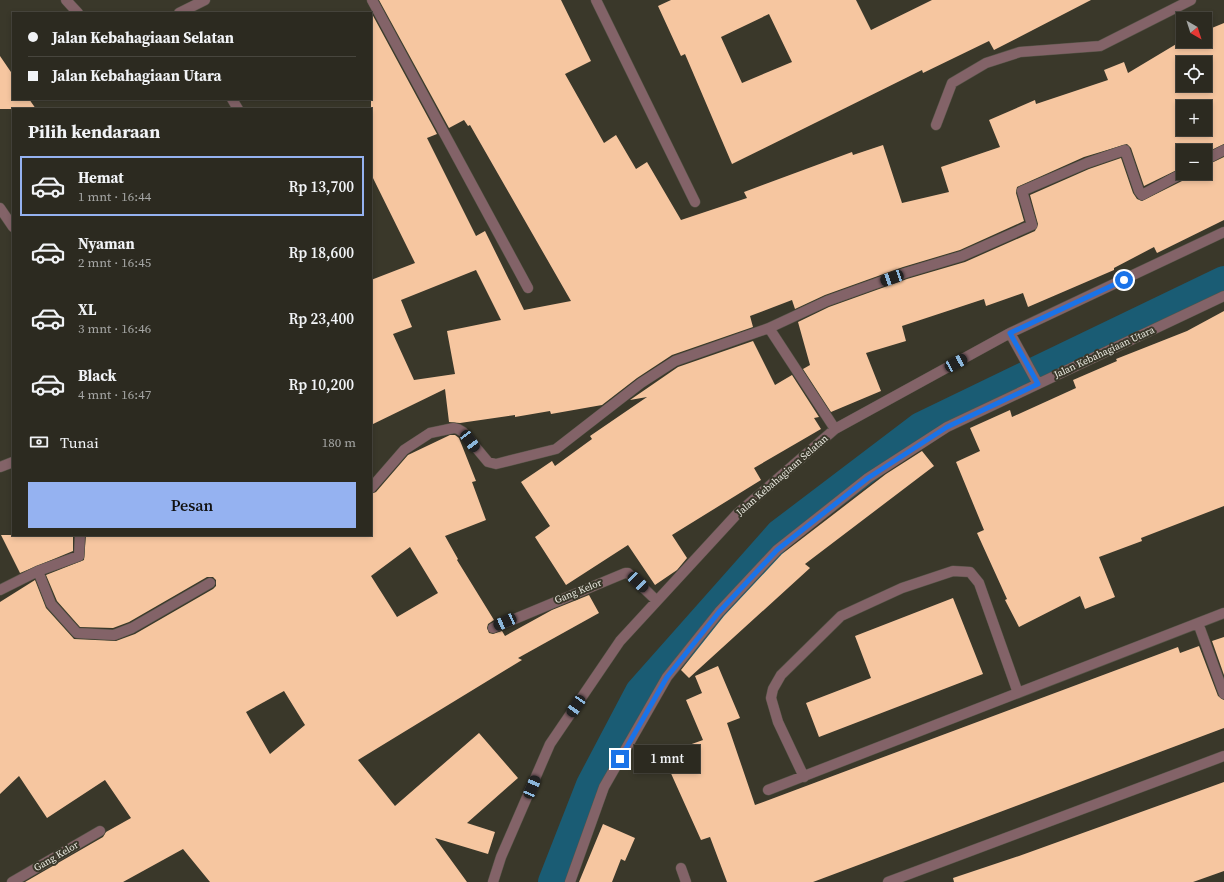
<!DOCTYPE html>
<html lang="id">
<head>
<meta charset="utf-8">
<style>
  :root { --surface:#2c2a20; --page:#343229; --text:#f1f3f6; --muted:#a6a7a5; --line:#48463e; --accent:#95b2f1 }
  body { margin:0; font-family:"Source Serif 4",serif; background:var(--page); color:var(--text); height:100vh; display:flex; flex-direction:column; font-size:15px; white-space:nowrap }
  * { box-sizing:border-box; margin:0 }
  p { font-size:13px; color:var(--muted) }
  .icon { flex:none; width:22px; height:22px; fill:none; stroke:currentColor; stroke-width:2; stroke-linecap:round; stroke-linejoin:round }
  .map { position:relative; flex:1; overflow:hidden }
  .side { position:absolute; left:12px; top:108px; width:360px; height:428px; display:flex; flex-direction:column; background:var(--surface); border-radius:0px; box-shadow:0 2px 6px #0003,0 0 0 1px var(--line) }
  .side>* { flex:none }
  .guide { position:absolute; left:12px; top:12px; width:360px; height:88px; border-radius:0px; box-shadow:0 2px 6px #0003,0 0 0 1px var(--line); display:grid; align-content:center; height:88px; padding:0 16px; background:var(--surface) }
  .needle { width:26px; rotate:141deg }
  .tools { position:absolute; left:1176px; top:12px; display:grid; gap:8px }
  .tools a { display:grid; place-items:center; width:36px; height:36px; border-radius:0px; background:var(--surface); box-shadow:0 2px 6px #0003,0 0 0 1px var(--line); font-size:20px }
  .end { position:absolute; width:18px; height:18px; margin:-9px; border:5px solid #1a73e8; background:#fff; box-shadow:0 0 0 2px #fff }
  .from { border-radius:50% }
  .bubble { position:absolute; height:28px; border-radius:0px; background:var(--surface); box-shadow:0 2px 6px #0003,0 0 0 1px var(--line); font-size:13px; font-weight:600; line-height:28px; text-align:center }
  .car { position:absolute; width:12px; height:24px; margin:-12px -6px; border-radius:5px; box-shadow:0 0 3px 1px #0007; background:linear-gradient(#222 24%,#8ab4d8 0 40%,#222 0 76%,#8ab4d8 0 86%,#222 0) }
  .guide b { display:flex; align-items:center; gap:14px; height:38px; font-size:15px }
  .guide b+b { border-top:1px solid var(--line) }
  .guide i { width:10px; height:10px; background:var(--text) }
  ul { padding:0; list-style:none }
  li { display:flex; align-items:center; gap:12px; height:60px; margin:0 8px 6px; padding:0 8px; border:2px solid transparent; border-radius:0px }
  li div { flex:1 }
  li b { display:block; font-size:15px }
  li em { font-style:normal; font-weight:600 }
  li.on { border-color:var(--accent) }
  li>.icon { width:36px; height:36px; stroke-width:1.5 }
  h2 { padding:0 16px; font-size:18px; line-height:48px }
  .pay { display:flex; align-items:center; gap:10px; height:44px; padding:0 16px; font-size:15px }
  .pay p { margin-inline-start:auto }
  .button { display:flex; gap:8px; margin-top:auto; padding:8px 16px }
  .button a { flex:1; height:46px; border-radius:0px; background:var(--accent); color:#111; font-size:16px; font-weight:600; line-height:46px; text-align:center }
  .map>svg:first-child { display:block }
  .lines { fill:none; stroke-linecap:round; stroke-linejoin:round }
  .canal { stroke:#1a5c74; stroke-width:30 }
  .building { fill:#f6c6a0; fill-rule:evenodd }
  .street-casing { stroke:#565447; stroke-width:11 }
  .street { stroke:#836368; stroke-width:10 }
  .route { stroke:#1a73e8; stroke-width:5 }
  .labels { text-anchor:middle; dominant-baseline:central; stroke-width:4; stroke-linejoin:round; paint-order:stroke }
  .street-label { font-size:10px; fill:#ebeae1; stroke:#3a382a }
</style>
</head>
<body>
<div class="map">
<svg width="1224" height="882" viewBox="0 0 1224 882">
  <rect width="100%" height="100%" fill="#3a382a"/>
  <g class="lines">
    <!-- canal -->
    <path class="canal" d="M553 882 591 785 640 692 780 534 921 427 1224 281"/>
  </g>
  <!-- building -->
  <path class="building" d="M379 0H561L591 61 565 74 604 143 616 135 636 169 647 162 681 220 747 198 744 192 852 152 853 155 883 145 902 203 949 192 941 167 1000 147 989 120 1035 100 1036 104 1108 80 1104 70 1124 62 1128 73 1183 40 1205 41V28L1207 30 1224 23V144L1205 153V151H1183V167L1144 186 1131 148 1127 144 1084 157 1017 187 1016 193 1024 221 960 250 903 267 825 295 795 309 792 300 750 316 753 327 672 355 637 378 602 405 551 414 550 411 515 417V415L460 423 449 422 445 389 371 425V280L415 263 371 174V12L437 134 427 138 476 236 485 231 524 310 571 301 470 125 468 126 464 120 449 128ZM1183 63H1205V85H1183ZM1183 107H1205V129H1183ZM476 270 501 320 447 331 455 374 414 380 393 334 412 327 401 300Z
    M671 0H856L871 30 932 0H1091L994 50 989 41 923 73 922 70 732 164 685 54 681 56 658 6ZM769 14 792 62 742 83 721 37Z
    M0 56 13 75V99H29L36 109H0Z
    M1224 157V220L1157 253 1154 247 1114 268V270L1028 307 1023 293 986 306 984 299 902 326 906 341 866 353 881 391 831 412 803 369 810 365 798 322 829 307 907 279 965 262 1035 231 1038 224 1030 195 1089 169 1121 158 1133 193 1137 199 1142 201 1186 179 1189 173H1205V166Z
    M1224 311V506L1141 538 1142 541 1099 557 1115 597 1085 609 1080 596 1019 627 1005 600 1007 599 977 533 984 530 956 462 980 451 970 428 1010 410 1012 417 1076 388 1073 380 1117 361 1116 359 1187 331Z
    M753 341 775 385 792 375 819 417 814 418 821 429 754 468 761 480 672 535 687 558 677 570 655 585 628 545 566 585 535 537 550 526 521 482 552 461 555 466 592 439 590 436 647 397 630 400 678 367Z
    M450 435H455L459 438 476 481 472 482 486 520 445 536 458 559 457 560 494 620 488 624 487 628 489 633 493 634 502 631 505 636 552 610 589 595 599 613 518 658 522 660 358 760 395 806 479 733 518 778 467 823 495 832 488 854 435 838 467 882H210L183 849 123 882H25L103 837 106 832 131 818 105 780 47 818 19 776 0 794V602L35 580 46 608 74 639 116 641 135 634 213 589 216 586V580L213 577H207L129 622 113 628 80 627 57 601 46 575 84 560 86 535H371V494L376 492 408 455ZM410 547 438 593 397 617 371 576ZM284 691 305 725 270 754 246 712Z
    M922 451 934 466 805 564 810 568 689 678 681 670 724 616 782 554 886 474Z
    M1 535H73V551L20 573Z
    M953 598 983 674 819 737 806 703 871 678 855 636Z
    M1224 637V675L1212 641Z
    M1199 646 1218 696 1224 700V728L813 882H727L710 837 701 840 669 769 694 759 689 745 703 740 686 700 702 693 695 676 718 666 740 718 727 723 755 805 1154 656 1178 647 1180 653Z
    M1224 782V871L1193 882H954L953 878 1019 856Z
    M603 824 635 838 625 861 621 859 612 882H579Z"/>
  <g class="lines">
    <defs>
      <path id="street" d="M66 0 78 13
        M372 0 528 288
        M596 0 695 202
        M179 13 205 0
        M232 99 238 109
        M936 125 952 83 986 63 1020 52 1100 46 1191 0
        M1205 160 1224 150
        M0 208 13 227
        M769 328 827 301 905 273 962 256 1032 225 1022 191 1087 163 1125 150 1139 191 1142 195 1183 173
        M1010 333 1038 384
        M0 467 13 462
        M371 488 404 450 430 433 454 428 458 429 463 432 488 462 496 464 556 449 641 383 675 361 769 328 835 429
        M38 571 51 604 77 633 114 635 132 628 210 583
        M0 590 38 571 79 556 80 535
        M1198 623 1224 694
        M493 628 625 573H628L657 601
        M804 777 778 722 771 698 773 689 781 675 841 616 902 588 953 571 970 572 979 583 1018 693
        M768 790 1224 613
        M681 868 686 882
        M12 882 100 831
        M493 882 501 857 550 744 620 641 737 514 835 429 1010 333 1224 232
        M570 882 604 787 667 677 719 612 777 550 868 478 947 427 1224 296
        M888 882 1224 756"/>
    </defs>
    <!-- street casing -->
    <use href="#street" class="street-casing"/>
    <!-- street -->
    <use href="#street" class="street"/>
  </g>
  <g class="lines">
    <!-- route -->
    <path class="route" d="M620 759 667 677 719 612 777 550 868 478 947 427 1038 384 1010 333 1124 280"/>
  </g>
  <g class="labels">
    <!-- street labels -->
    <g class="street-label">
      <text transform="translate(1104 352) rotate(-25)">Jalan Kebahagiaan Utara</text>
      <text transform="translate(782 475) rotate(-41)">Jalan Kebahagiaan Selatan</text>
      <text transform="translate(578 591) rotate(-22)">Gang Kelor</text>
      <text transform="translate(56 856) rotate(-30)">Gang Kelor</text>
    </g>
  </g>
</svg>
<div class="tools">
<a><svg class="needle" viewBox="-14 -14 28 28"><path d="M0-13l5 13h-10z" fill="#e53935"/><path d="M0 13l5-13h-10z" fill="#a6a7a5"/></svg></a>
<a><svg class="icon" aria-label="locate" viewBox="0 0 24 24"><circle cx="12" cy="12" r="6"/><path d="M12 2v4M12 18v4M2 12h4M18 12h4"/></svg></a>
<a>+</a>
<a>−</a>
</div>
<i class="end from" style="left:1124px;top:280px"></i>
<i class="end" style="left:620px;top:759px"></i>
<div class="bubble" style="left:634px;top:745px;width:66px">1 mnt</div>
<i class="car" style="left:892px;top:278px;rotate:251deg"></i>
<i class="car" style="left:956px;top:363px;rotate:62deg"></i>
<i class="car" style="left:470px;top:441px;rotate:143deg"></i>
<i class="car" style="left:638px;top:582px;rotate:134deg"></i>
<i class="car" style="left:505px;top:622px;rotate:246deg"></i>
<i class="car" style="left:576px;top:706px;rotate:214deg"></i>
<i class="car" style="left:532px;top:787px;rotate:23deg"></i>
<div class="guide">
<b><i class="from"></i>Jalan Kebahagiaan Selatan</b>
<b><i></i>Jalan Kebahagiaan Utara</b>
</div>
<section class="side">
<h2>Pilih kendaraan</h2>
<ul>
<li class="on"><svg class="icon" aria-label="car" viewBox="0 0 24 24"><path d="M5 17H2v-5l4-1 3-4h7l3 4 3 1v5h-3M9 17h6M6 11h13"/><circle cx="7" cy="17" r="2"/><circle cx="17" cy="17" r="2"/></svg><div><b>Hemat</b><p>1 mnt · 16:44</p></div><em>Rp 13,700</em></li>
<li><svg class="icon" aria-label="car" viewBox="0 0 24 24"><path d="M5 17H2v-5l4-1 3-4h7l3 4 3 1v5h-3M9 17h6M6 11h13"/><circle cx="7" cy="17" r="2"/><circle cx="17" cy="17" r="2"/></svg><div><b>Nyaman</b><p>2 mnt · 16:45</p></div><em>Rp 18,600</em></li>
<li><svg class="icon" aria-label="car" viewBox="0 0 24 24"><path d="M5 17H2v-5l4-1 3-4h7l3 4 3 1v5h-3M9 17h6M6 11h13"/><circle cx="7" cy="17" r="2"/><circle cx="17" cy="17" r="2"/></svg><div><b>XL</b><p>3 mnt · 16:46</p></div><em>Rp 23,400</em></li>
<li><svg class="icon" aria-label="car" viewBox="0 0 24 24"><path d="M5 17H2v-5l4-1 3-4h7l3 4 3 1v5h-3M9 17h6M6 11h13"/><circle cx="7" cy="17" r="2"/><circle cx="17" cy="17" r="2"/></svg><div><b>Black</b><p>4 mnt · 16:47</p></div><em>Rp 10,200</em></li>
</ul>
<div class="pay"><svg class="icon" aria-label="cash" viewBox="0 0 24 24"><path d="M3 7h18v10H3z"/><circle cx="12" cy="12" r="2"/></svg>Tunai<p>180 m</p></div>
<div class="button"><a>Pesan</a></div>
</section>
</div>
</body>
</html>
